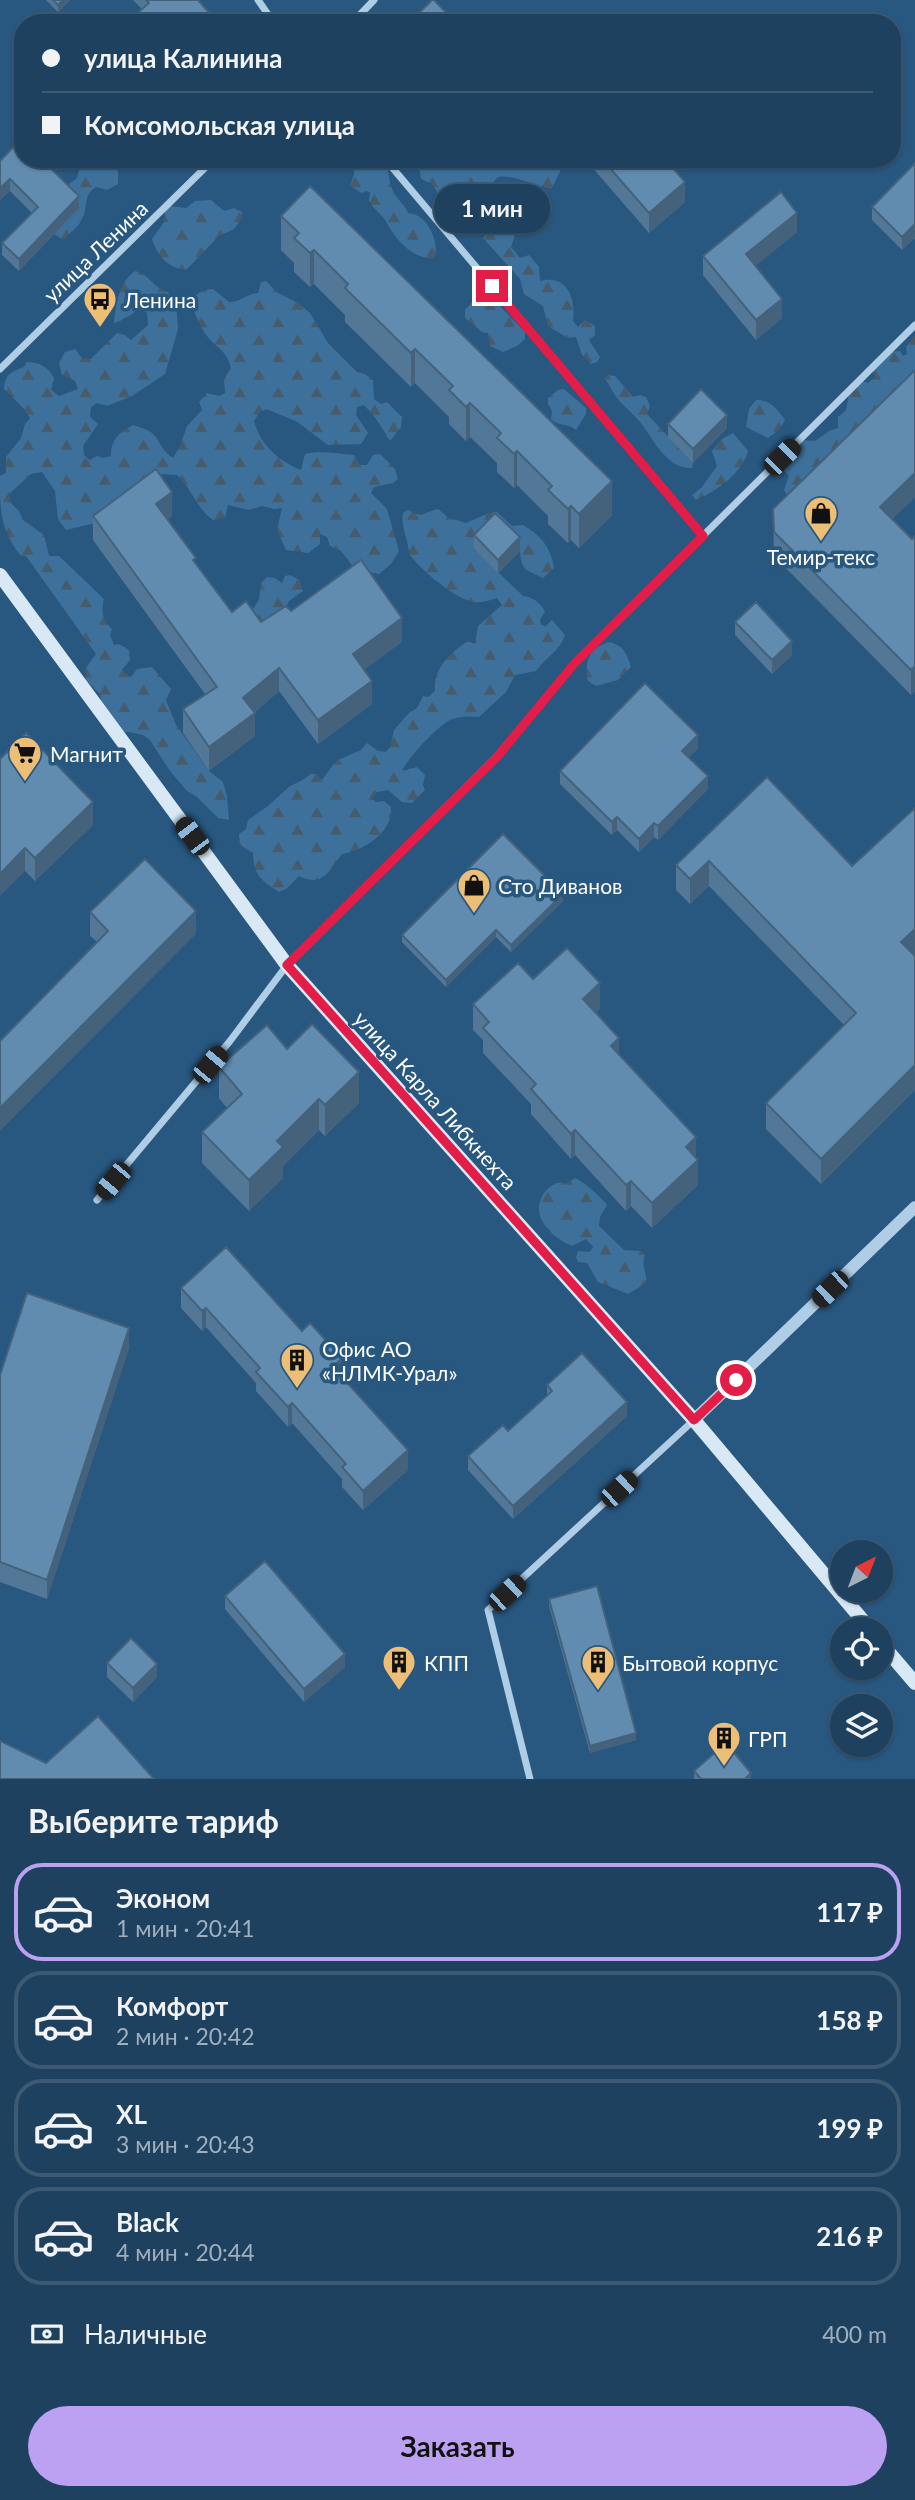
<!DOCTYPE html>
<html lang="ru">
<head>
<meta charset="utf-8">
<style>
  :root { --surface:#1e415f; --page:#2b4c68; --text:#f1f3f6; --muted:#a1afbd; --line:#3c5a74; --accent:#bca0f2 }
  body { margin:0; font-family:Lato,sans-serif; background:var(--page); color:var(--text); height:100vh; display:flex; flex-direction:column; font-size:26px; white-space:nowrap }
  * { box-sizing:border-box; margin:0 }
  p { font-size:23px; color:var(--muted) }
  .icon { flex:none; width:38px; height:38px; fill:none; stroke:currentColor; stroke-width:2; stroke-linecap:round; stroke-linejoin:round }
  .map { position:relative; height:1779px; overflow:hidden }
  .drawer { display:flex; flex-direction:column; background:var(--surface); flex:1 }
  .drawer>* { flex:none }
  .guide { position:absolute; left:14px; top:14px; width:887px; height:154px; border-radius:28px; box-shadow:0 2px 5px #0004,0 0 0 2px var(--line); display:grid; align-content:center; height:154px; padding:0 28px; background:var(--surface) }
  .needle { width:46px; rotate:42deg }
  .buttons { position:absolute; left:830px; top:1540px; display:grid; gap:14px }
  .buttons a { display:grid; place-items:center; width:63px; height:63px; border-radius:50%; background:var(--surface); box-shadow:0 2px 5px #0004,0 0 0 2px var(--line); font-size:35px }
  .end { position:absolute; width:32px; height:32px; margin:-16px; border:9px solid #e11d48; background:#fff; box-shadow:0 0 0 4px #fff }
  .from { border-radius:50% }
  .bubble { position:absolute; height:49px; border-radius:24px; background:var(--surface); box-shadow:0 2px 5px #0004,0 0 0 2px var(--line); font-size:23px; font-weight:700; line-height:49px; text-align:center }
  .car { position:absolute; width:21px; height:42px; margin:-21px -10px; border-radius:9px; box-shadow:0 0 5px 2px #0007; background:linear-gradient(#222 24%,#8ab4d8 0 40%,#222 0 76%,#8ab4d8 0 86%,#222 0) }
  .guide b { display:flex; align-items:center; gap:24px; height:66px; font-size:26px }
  .guide b+b { border-top:2px solid var(--line) }
  .guide i { width:18px; height:18px; background:var(--text) }
  ul { padding:0; list-style:none }
  li { display:flex; align-items:center; gap:21px; height:98px; margin:0 14px 10px; padding:0 14px; border:4px solid var(--line); border-radius:28px }
  li div { flex:1 }
  li b { display:block; font-size:26px }
  li em { font-style:normal; font-weight:700 }
  li.selected { border-color:var(--accent) }
  li>.icon { width:63px; height:63px; stroke-width:1.5 }
  h2 { padding:0 28px; font-size:32px; line-height:84px }
  .pay { display:flex; align-items:center; gap:18px; height:77px; padding:0 28px; font-size:26px }
  .pay p { margin-inline-start:auto }
  .cta { display:flex; gap:14px; margin-top:auto; padding:14px 28px }
  .cta a { flex:1; height:80px; border-radius:42px; background:var(--accent); color:#111; font-size:28px; font-weight:700; line-height:80px; text-align:center }
  .map>svg:first-child { display:block }
  .forest { fill:url(#forest-firs) }
  .lines { fill:none; stroke-linecap:round; stroke-linejoin:round }
  .minor { stroke:#afcde5; stroke-width:7 }
  .tertiary { stroke:#afcde5; stroke-width:12 }
  .secondary { stroke:#d8e8f5; stroke-width:14 }
  .wall { fill:#537897 }
  .shaded-wall { fill:#44627b }
  .building { fill:#618cb0; stroke:#44627b; stroke-width:2 }
  .route { stroke:#e11d48; stroke-width:9 }
  .labels { text-anchor:middle; dominant-baseline:central; stroke-width:7; stroke-linejoin:round; paint-order:stroke }
  .street-label { font-size:21px; fill:#fff; stroke:#28577f }
  .poi-label { font-size:21px; fill:#fff; stroke:#28577f; text-anchor:start }
</style>
</head>
<body>
<div class="map">
<svg width="915" height="1779" viewBox="0 0 915 1779">
  <defs>
    <pattern id="forest-firs" width="22" height="20" patternUnits="userSpaceOnUse" patternTransform="scale(1.75)"><rect width="22" height="20" fill="#3d719c"/><path d="M5 1l3.5 6h-7zM16 11l3.5 6h-7z" fill="#465b6c"/></pattern>
  </defs>
  <rect width="100%" height="100%" fill="#28577f"/>
  <!-- forest -->
  <path class="forest" d="M82 159H114L118 163V184L107 190 96 187C83 195 88 205 83 218 79 226 69 234 63 240L54 234 70 190 69 184 77 178Z
    M352 159 381 160 387 166C389 173 389 182 392 189 396 199 403 202 408 213 427 214 439 240 435 257 415 262 395 239 387 223 383 215 373 209 369 201L370 192 366 191 362 193 350 186 354 174Z
    M412 159H566L552 188C532 187 517 174 498 177L491 184 495 196 480 234 471 231 461 217 445 204 432 184 421 179 419 166Z
    M211 200 224 211 234 208 242 212V218L234 229 219 236 186 270C167 267 159 258 152 239L164 222 165 211 170 206 186 208 195 201Z
    M503 223 511 226 515 235 511 247 520 258 529 255 539 267 540 281C567 274 576 298 573 321L578 327 585 320 595 326V335L589 340 600 357 597 362 591 364 582 355 576 337 568 338 548 326 543 306 524 294 520 279 483 238 493 225Z
    M135 271C149 274 153 288 167 291L176 303 178 329 165 374 132 396 107 406 97 403 91 407 90 417 98 424 83 446 84 455 90 460 97 456 103 458 111 456C111 439 119 433 133 425 166 434 152 443 173 458L180 446 187 426 202 410 199 402 207 393 219 396 225 393 224 379 231 368C226 349 217 349 207 336 200 327 196 315 191 304 195 293 201 290 213 289L229 302C241 302 246 294 258 293L261 282 266 281 278 293 298 303 310 313 328 343 357 372 365 374 373 380 374 399 381 404 387 402 402 417 401 427 390 441C382 428 376 417 364 405L357 407 356 415 368 433 361 444 328 445 296 421 266 409 259 413 254 421C260 444 278 461 301 470L305 454C320 450 338 454 354 455L360 465H367L373 455 380 454 395 469 398 479 393 483 374 487 371 493 387 509 399 551 391 564 379 574 355 569 341 551 330 546 327 537 320 534V544L308 553 286 550 277 530 282 508 274 509 262 506 249 510 228 505 225 518 213 520C197 509 192 489 177 475L159 474 98 525 91 524 66 530 58 519 55 491 42 472 31 474 9 494 11 503 19 511 23 520 44 535 49 556H59L104 599C101 611 102 620 112 629L110 635 114 645 119 644 129 650 130 660 122 670 131 677 137 669 152 667 171 689 166 700 176 725 209 771 223 782 227 797 229 820 218 818 197 797 187 791 170 771 150 740 143 735 129 732H115L104 717 100 694 86 680 85 669 96 654 26 556 20 555C0 528 0 511 0 476L6 473V457L21 438 25 424 30 418 24 409 4 389C5 374 11 372 24 367L27 362C41 363 47 366 54 378L51 390 59 396 78 389 75 381 62 375 59 363 65 352 75 349 82 358 91 359 117 333 125 335 131 340 148 325 147 313 141 309C131 313 124 321 114 323 116 304 119 282 135 271Z
    M487 296 496 302 525 332V339L517 346 503 352 490 346 488 333 482 332 465 318V310L472 302Z
    M915 335V394L788 497 784 490 789 476 780 467 782 457 800 440 815 441 829 431 838 428V417L846 410 850 389 859 380 868 383 875 377 872 368 888 352 900 351 903 356 907 354 906 347Z
    M607 375 615 376 633 397 640 395 646 397 650 406 647 414 693 463 692 468C666 469 654 439 640 422 632 412 620 404 613 392 610 387 609 383 604 379Z
    M564 389 586 408V414L576 430C568 423 557 426 551 419L552 411 548 404V398L558 390Z
    M756 400C771 400 777 409 785 420L779 430 768 438 746 427 749 409Z
    M733 433 748 451C742 473 717 491 696 500L692 495 702 487 717 466 712 451 722 439Z
    M438 509 449 518 466 523 489 513 497 512 512 526 523 525C541 535 551 548 554 568L543 578C527 570 521 571 520 551L474 549 523 596C533 597 541 603 545 612L540 619 541 625 546 626 552 620 565 635C559 652 547 656 536 671L515 675 506 692 479 717C468 716 455 716 445 723 431 734 410 755 402 771L417 767 425 775 423 785 425 790 412 803 402 802 388 790 377 792 372 799 376 802 384 801 391 807C394 831 364 851 342 854 329 871 322 888 299 876L286 889 279 892C260 879 254 876 253 853L240 845 239 834 246 829 248 820 268 806 290 786 301 781 311 774H316L322 780 336 761 361 750 367 743 378 751 386 752 390 747 394 730 409 713 417 708 423 696 428 697 435 691C433 668 451 652 468 641L475 644 478 626 502 605 497 598C490 600 482 603 475 602 457 601 420 569 409 554 409 540 400 526 403 513L408 510C426 519 420 513 438 509Z
    M290 575 299 580 303 591 289 601 264 644 251 612 259 600 261 583 267 577 275 578 282 583 285 576Z
    M608 642C623 644 627 654 631 667L618 680 596 686 588 681C583 662 590 649 608 642Z
    M575 1178C583 1181 602 1198 607 1205L600 1217 599 1226 624 1250 641 1251 645 1255C640 1266 649 1274 645 1284L628 1294 598 1282 587 1263 578 1262 576 1257 578 1251 590 1252 593 1247 586 1239 572 1246C558 1240 545 1230 540 1216 535 1199 550 1179 567 1183Z"/>
  <g class="lines">
    <!-- minor -->
    <path class="minor" d="M258 0 274 23
      M352 23 374 0
      M385 159 703 536
      M0 369 214 159
      M97 1200 230 1041 287 965 497 756 574 664 915 325
      M530 1779 488 1610 694 1420"/>
    <!-- tertiary -->
    <path class="tertiary" d="M694 1420 915 1207"/>
    <!-- secondary -->
    <path class="secondary" d="M0 575 287 965 694 1420 870 1629
      M880 1642 915 1683"/>
  </g>
  <!-- wall -->
  <path class="wall" d="M46 0H70L58 12Z
    M133 0H198L211 15 221 23 142 9Z
    M585 159H665L685 202 649 233Z
    M0 161 79 208 19 271 2 255V243L32 213 10 191 0 200Z
    M915 163V238L902 250 872 220V207Z
    M281 216 612 515 579 548 571 540 568 543 548 524V516L517 485 514 488 497 472V463L470 437 466 441 449 424V417L415 383 411 387 345 322V315L314 284 310 287 294 272V263L281 250Z
    M797 232 755 266 782 318 756 340 703 275V256Z
    M915 370V497L892 519 912 539 915 536V691L911 695 774 556 773 509Z
    M668 424 727 428 693 463 668 437Z
    M93 516H172L167 520 196 563 232 612 261 622 291 611 402 642 364 669 372 704 318 744 279 691 255 712V736L209 771 183 733V709L205 694 93 540Z
    M474 535 520 551 498 573 474 549Z
    M735 622 792 655 772 674 735 635Z
    M698 748 689 757 708 789 658 840 654 837 639 852 617 830 612 835 560 784V771Z
    M0 759 93 825 35 881 25 871Z
    M767 777 852 866 915 808V954L914 955 915 956V1090L821 1184 766 1129V1103L844 1025 709 886 690 904 676 890V865Z
    M563 901 511 952 496 937 446 987 402 942V935Z
    M90 912 196 934 97 942 90 936Z
    M533 979 600 1008 595 1013 619 1054 696 1157 698 1185 652 1228 631 1206 626 1211 575 1155 571 1159 531 1114V1104L483 1053V1040L473 1030V1004Z
    M287 1049 359 1103 325 1136 319 1130 283 1166V1178L249 1211 202 1163V1132L227 1108 219 1098V1067Z
    M181 1288 342 1377 408 1470 363 1510 342 1487V1479L292 1423 288 1427 256 1391V1383L206 1327 202 1331 181 1308Z
    M129 1348 47 1599 0 1582V1375Z
    M547 1385 627 1416 513 1519 468 1470V1456L508 1431 547 1396Z
    M225 1596 345 1667 304 1702 225 1609Z
    M549 1599 636 1740 590 1753 549 1606Z
    M107 1663 157 1677 133 1702 107 1677Z
    M694 1771 751 1779H694Z"/>
  <!-- shaded-wall -->
  <path class="shaded-wall" d="M63 0H70L58 12V5Z
    M10 179V191L0 200V188Z
    M685 182V202L649 233V213Z
    M79 196V208L19 271V259Z
    M797 213V232L746 274V254Z
    M915 224V238L902 250V237Z
    M314 250V284L310 287V253Z
    M782 299V318L756 340V320Z
    M415 349V383L411 387V353Z
    M470 403V437L466 441V407Z
    M727 415V428L693 463V449Z
    M517 451V485L514 488V454Z
    M915 473V497L880 531V507Z
    M612 481V515L579 548V514Z
    M172 492V516L156 528V504Z
    M571 506V540L568 543V509Z
    M520 537V551L498 573V560Z
    M402 618V642L353 678V654Z
    M792 641V655L772 674V660Z
    M915 666V691L911 695V670Z
    M279 668V691L243 722V698Z
    M372 681V704L318 744V720Z
    M255 713V736L209 771V747Z
    M698 735V748L682 764V751Z
    M708 776V789L658 840V826Z
    M93 802V825L35 881V858Z
    M617 817V830L612 835V822Z
    M654 823V837L639 852V839Z
    M25 848V871L0 896V874Z
    M709 861V886L690 904V879Z
    M563 894V901L511 952V945Z
    M196 911V934L0 1131V1108Z
    M915 929V954L901 968V942Z
    M496 930V937L446 987V980Z
    M600 983V1008L583 1025V999Z
    M619 1038V1064L611 1046Z
    M915 1065V1090L821 1184V1159Z
    M359 1072V1103L325 1136V1105Z
    M319 1099V1130L283 1166V1178L249 1211V1180L277 1141Z
    M575 1130V1155L571 1159V1134Z
    M696 1137V1162L686 1147Z
    M698 1160V1185L652 1228V1203Z
    M631 1181V1206L626 1211V1185Z
    M206 1308V1327L202 1331V1311Z
    M129 1328V1348L47 1599V1580Z
    M342 1358V1378L333 1367Z
    M627 1402V1416L513 1519V1506Z
    M292 1403V1423L288 1427V1407Z
    M408 1450V1470L363 1510V1491Z
    M345 1654V1667L304 1702V1689Z
    M157 1664V1677L133 1702V1688Z
    M636 1733V1740L590 1753V1746Z
    M751 1773V1779H745Z"/>
  <!-- building -->
  <path class="building" d="M53 0H63L58 5Z
    M146 0H198L211 15 213 14 221 23H126L149 3Z
    M432 0H434L456 23H409Z
    M21 139 23 141V159H41L79 196 19 259 2 243 38 207 10 179 0 188V161Z
    M602 159H665L685 182 649 213Z
    M915 163V224L902 237 872 207Z
    M310 186 612 481 579 514 571 506 568 509 548 490 552 486 517 451 514 454 497 438 501 433 470 403 466 407 449 390 453 386 415 349 411 353 345 288 348 284 314 250 310 253 294 238 299 233 281 216Z
    M781 192 797 213 746 254 782 299 756 320 703 256Z
    M915 370V473L880 507 912 539 915 536V666L911 670 774 532 773 509Z
    M701 389 727 415 693 449 668 424Z
    M156 469 172 492 156 504 196 558 193 560 232 612 246 601 261 622 286 606 291 611 361 560 402 618 353 654 372 681 318 720 279 668 243 698 255 713 209 747 183 709 217 687 93 516Z
    M495 513 520 537 498 560 474 535Z
    M756 602 792 641 772 660 735 622Z
    M645 683 698 735 682 751 708 776 658 826 654 823 639 839 617 817 612 822 560 771Z
    M26 733 93 802 35 858 25 848 0 874V759Z
    M767 777 852 866 915 808V929L901 942 915 956V1065L821 1159 766 1103 856 1013 709 861 690 879 676 865Z
    M503 834 563 894 511 945 496 930 446 980 402 935Z
    M145 859 196 911 0 1108V1041L108 931 90 912Z
    M567 948 600 983 583 999 619 1038 611 1046 696 1137 686 1147 698 1160 652 1203 631 1181 626 1185 575 1130 571 1134 531 1089 536 1084 483 1028 489 1022 473 1004 518 963 533 979Z
    M312 1024 359 1072 325 1105 319 1099 277 1141 283 1147 249 1180 202 1132 242 1094 219 1067 267 1025 287 1049Z
    M226 1247 302 1331 310 1323 342 1358 333 1367 408 1450 363 1491 342 1467 346 1464 292 1403 288 1407 256 1372 260 1368 206 1308 202 1311 181 1288Z
    M27 1293 129 1328 47 1580 0 1562V1375Z
    M582 1353 627 1402 513 1506 468 1456 503 1425 508 1431 552 1391 547 1385Z
    M265 1561 345 1654 304 1689 225 1596Z
    M597 1586 636 1733 590 1746 549 1599Z
    M131 1638 157 1664 133 1688 107 1663Z
    M98 1716 154 1779H0V1741L46 1763Z
    M726 1743 751 1773 745 1779H701L694 1771Z"/>
  <g class="lines">
    <!-- route -->
    <path class="route" d="M492 286 703 536 574 664 497 757 287 965 694 1420 736 1380"/>
  </g>
  <!-- icons -->
  <defs>
    <symbol id="bus-pin" viewBox="-11 -11 22 30"><path d="M0 17L-7.5 6A9.5 9.5 0 1 1 7.5 6Z" fill="#edbe76" stroke="#28577f"/><path d="M-5-6H5V4H4V6H2V4H-2V6H-4V4H-5ZM-3.5-4V0h7V-4ZM-3.5 1.2v1.5H-2V1.2ZM2 1.2v1.5H3.5V1.2Z" fill="#111"/></symbol>
    <symbol id="shop-pin" viewBox="-11 -11 22 30"><path d="M0 17L-7.5 6A9.5 9.5 0 1 1 7.5 6Z" fill="#edbe76" stroke="#28577f"/><path d="M-5-2.5h2.3a2.7 3.5 0 0 1 5.4 0H5L5.5 6h-11ZM-1.5-2.5h3a1.5 2.3 0 0 0-3 0Z" fill="#111"/></symbol>
    <symbol id="supermarket-pin" viewBox="-11 -11 22 30"><path d="M0 17L-7.5 6A9.5 9.5 0 1 1 7.5 6Z" fill="#edbe76" stroke="#28577f"/><path d="M-6-5.5h2.5l.6 2H6L4.5 2H-2.5L-4.4-4H-6ZM-1.5 3.2a1.3 1.3 0 1 0 .1 0ZM3 3.2a1.3 1.3 0 1 0 .1 0Z" fill="#111"/></symbol>
    <symbol id="building-pin" viewBox="-11 -11 22 30"><path d="M0 17L-7.5 6A9.5 9.5 0 1 1 7.5 6Z" fill="#edbe76" stroke="#28577f"/><path d="M-4-6H4V6H1V3H-1V6H-4ZM-2.5-4.3h1.7v1.8h-1.7ZM.8-4.3h1.7v1.8H.8ZM-2.5-1h1.7V.8h-1.7ZM.8-1h1.7V.8H.8Z" fill="#111"/></symbol>
  </defs>
  <g fill-rule="evenodd">
    <use href="#bus-pin" x="81" y="280" width="38" height="52"/>
    <use href="#shop-pin" x="802" y="494" width="38" height="52"/>
    <use href="#supermarket-pin" x="6" y="734" width="38" height="52"/>
    <use href="#shop-pin" x="455" y="866" width="38" height="52"/>
    <use href="#building-pin" x="278" y="1341" width="38" height="52"/>
    <use href="#building-pin" x="380" y="1643" width="38" height="52"/>
    <use href="#building-pin" x="579" y="1643" width="38" height="52"/>
    <use href="#building-pin" x="705" y="1719" width="38" height="52"/>
  </g>
  <g class="labels">
    <!-- street labels -->
    <g class="street-label">
      <text transform="translate(95 251) rotate(-44)">улица Ленина</text>
      <text transform="translate(436 1100) rotate(48)">улица Карла Либкнехта</text>
    </g>
    <!-- poi labels -->
    <g class="poi-label">
      <text x="124" y="299">Ленина</text>
      <text x="821" y="556" text-anchor="middle">Темир-текс</text>
      <text x="50" y="753">Магнит</text>
      <text x="498" y="885">Сто Диванов</text>
      <text x="322" y="1348">Офис АО<tspan x="322" dy="24">«НЛМК-Урал»</tspan></text>
      <text x="424" y="1662">КПП</text>
      <text x="622" y="1662">Бытовой корпус</text>
      <text x="748" y="1738">ГРП</text>
    </g>
  </g>
</svg>
<div class="buttons">
<a><svg class="needle" viewBox="-14 -14 28 28"><path d="M0-13l5 13h-10z" fill="#e53935"/><path d="M0 13l5-13h-10z" fill="#a1afbd"/></svg></a>
<a><svg class="icon" aria-label="locate" viewBox="0 0 24 24"><circle cx="12" cy="12" r="6"/><path d="M12 2v4M12 18v4M2 12h4M18 12h4"/></svg></a>
<a><svg class="icon" aria-label="layers" viewBox="0 0 24 24"><path d="M12 4l9 5-9 5-9-5zM3 14l9 5 9-5"/></svg></a>
</div>
<i class="end from" style="left:736px;top:1380px"></i>
<i class="end" style="left:492px;top:286px"></i>
<div class="bubble" style="left:434px;top:184px;width:116px">1 мин</div>
<i class="car" style="left:782px;top:457px;rotate:45deg"></i>
<i class="car" style="left:192px;top:836px;rotate:323deg"></i>
<i class="car" style="left:210px;top:1065px;rotate:40deg"></i>
<i class="car" style="left:113px;top:1181px;rotate:220deg"></i>
<i class="car" style="left:830px;top:1289px;rotate:226deg"></i>
<i class="car" style="left:619px;top:1489px;rotate:47deg"></i>
<i class="car" style="left:507px;top:1593px;rotate:47deg"></i>
<div class="guide">
<b><i class="from"></i>улица Калинина</b>
<b><i></i>Комсомольская улица</b>
</div>
</div>
<section class="drawer">
<h2>Выберите тариф</h2>
<ul>
<li class="selected"><svg class="icon" aria-label="car" viewBox="0 0 24 24"><path d="M5 17H2v-5l4-1 3-4h7l3 4 3 1v5h-3M9 17h6M6 11h13"/><circle cx="7" cy="17" r="2"/><circle cx="17" cy="17" r="2"/></svg><div><b>Эконом</b><p>1 мин · 20:41</p></div><em>117 ₽</em></li>
<li><svg class="icon" aria-label="car" viewBox="0 0 24 24"><path d="M5 17H2v-5l4-1 3-4h7l3 4 3 1v5h-3M9 17h6M6 11h13"/><circle cx="7" cy="17" r="2"/><circle cx="17" cy="17" r="2"/></svg><div><b>Комфорт</b><p>2 мин · 20:42</p></div><em>158 ₽</em></li>
<li><svg class="icon" aria-label="car" viewBox="0 0 24 24"><path d="M5 17H2v-5l4-1 3-4h7l3 4 3 1v5h-3M9 17h6M6 11h13"/><circle cx="7" cy="17" r="2"/><circle cx="17" cy="17" r="2"/></svg><div><b>XL</b><p>3 мин · 20:43</p></div><em>199 ₽</em></li>
<li><svg class="icon" aria-label="car" viewBox="0 0 24 24"><path d="M5 17H2v-5l4-1 3-4h7l3 4 3 1v5h-3M9 17h6M6 11h13"/><circle cx="7" cy="17" r="2"/><circle cx="17" cy="17" r="2"/></svg><div><b>Black</b><p>4 мин · 20:44</p></div><em>216 ₽</em></li>
</ul>
<div class="pay"><svg class="icon" aria-label="cash" viewBox="0 0 24 24"><path d="M3 7h18v10H3z"/><circle cx="12" cy="12" r="2"/></svg>Наличные<p>400 m</p></div>
<div class="cta"><a>Заказать</a></div>
</section>
</body>
</html>
